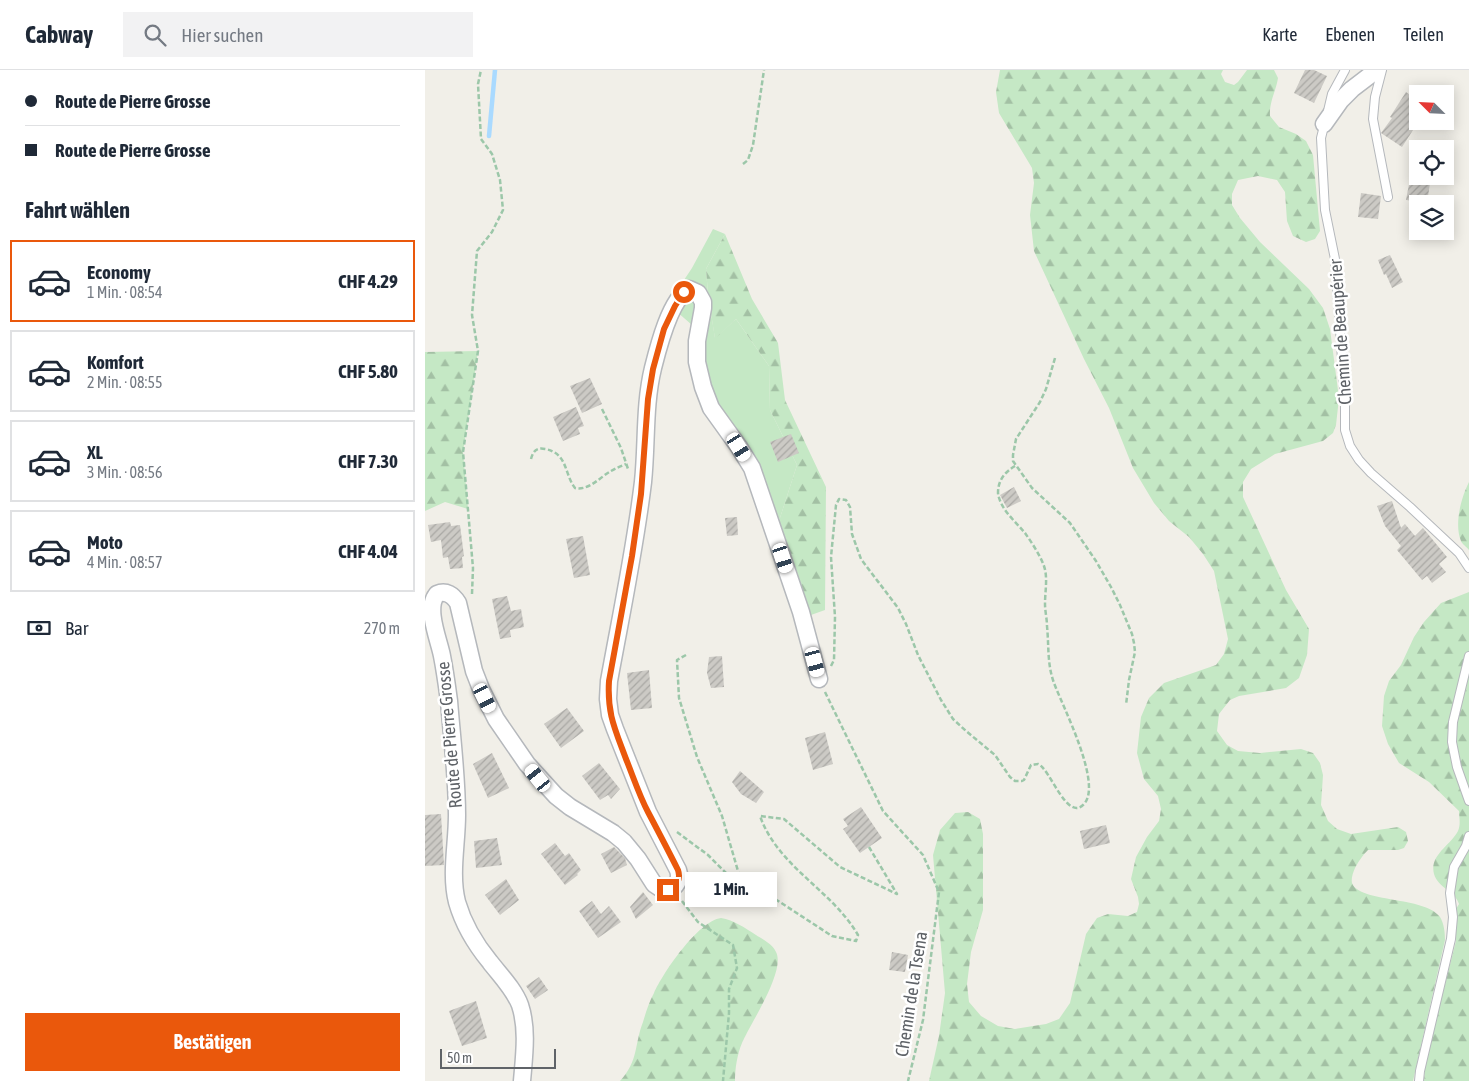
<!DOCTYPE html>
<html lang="de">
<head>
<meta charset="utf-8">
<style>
  :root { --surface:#fff; --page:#f2f2f3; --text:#1f2937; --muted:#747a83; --line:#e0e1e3; --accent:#ea580c }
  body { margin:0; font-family:"Asap Condensed",sans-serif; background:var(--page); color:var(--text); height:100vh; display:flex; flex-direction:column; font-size:19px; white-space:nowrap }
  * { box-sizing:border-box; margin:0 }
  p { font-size:16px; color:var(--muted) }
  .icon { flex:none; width:28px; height:28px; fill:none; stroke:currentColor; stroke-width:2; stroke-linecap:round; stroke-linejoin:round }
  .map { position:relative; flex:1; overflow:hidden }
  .sheet { display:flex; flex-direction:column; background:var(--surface); width:425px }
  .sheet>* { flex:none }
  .banner { display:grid; align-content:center; height:110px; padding:0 25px; background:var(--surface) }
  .needle { width:32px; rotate:294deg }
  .tools { position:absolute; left:984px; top:15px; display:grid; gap:10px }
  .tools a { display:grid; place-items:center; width:45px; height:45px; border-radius:0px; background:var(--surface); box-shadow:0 2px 12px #0003; font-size:25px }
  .scale { position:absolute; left:15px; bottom:12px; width:116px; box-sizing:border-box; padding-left:5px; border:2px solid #5f6368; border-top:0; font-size:14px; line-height:18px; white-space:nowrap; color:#5f6368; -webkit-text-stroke:4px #fff; paint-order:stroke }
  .end { position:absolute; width:22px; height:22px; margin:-11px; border:6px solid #ea580c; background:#fff; box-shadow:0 0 0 2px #fff }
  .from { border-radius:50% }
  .bubble { position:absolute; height:35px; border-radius:0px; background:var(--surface); box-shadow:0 2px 12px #0003; font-size:16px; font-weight:700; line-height:35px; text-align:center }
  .car { position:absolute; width:15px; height:30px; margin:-15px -8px; border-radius:6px; box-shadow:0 0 4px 1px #0007; background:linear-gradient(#fff 24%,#345 0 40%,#fff 0 76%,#345 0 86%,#fff 0) }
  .banner b { display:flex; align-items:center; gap:18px; height:48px; font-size:19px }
  .banner b+b { border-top:1px solid var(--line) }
  .banner i { width:12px; height:12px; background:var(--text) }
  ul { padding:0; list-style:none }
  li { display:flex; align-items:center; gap:15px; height:82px; margin:0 10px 8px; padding:0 15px; border:2px solid var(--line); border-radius:0px }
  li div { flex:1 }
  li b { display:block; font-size:19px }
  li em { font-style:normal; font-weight:700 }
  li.current { border-color:var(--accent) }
  li>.icon { width:45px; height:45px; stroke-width:1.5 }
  h2 { padding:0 25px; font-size:22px; line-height:60px }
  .pay { display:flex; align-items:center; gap:12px; height:55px; padding:0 25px; font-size:19px }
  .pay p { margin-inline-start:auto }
  .primary-button { display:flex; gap:10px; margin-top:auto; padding:10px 25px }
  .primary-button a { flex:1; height:58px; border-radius:0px; background:var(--accent); color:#fff; font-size:20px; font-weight:700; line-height:58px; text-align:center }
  header { display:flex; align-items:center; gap:30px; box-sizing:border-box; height:70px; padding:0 25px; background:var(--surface); border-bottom:1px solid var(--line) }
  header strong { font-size:24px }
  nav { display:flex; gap:28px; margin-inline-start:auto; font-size:18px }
  .search { width:350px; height:45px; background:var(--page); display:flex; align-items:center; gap:12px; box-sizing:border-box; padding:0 18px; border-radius:0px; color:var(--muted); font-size:19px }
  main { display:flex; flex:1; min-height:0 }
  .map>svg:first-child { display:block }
  .grass { fill:#c5e8c5 }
  .forest { fill:url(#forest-firs) }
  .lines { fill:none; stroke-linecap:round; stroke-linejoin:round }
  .stream { stroke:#aadaff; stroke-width:4.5 }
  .building { fill:url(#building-hatch) }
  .lane-casing { stroke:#b5b8bc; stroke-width:10 }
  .street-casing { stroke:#b5b8bc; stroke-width:19 }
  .path { stroke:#9cc7a9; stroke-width:2.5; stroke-dasharray:5 2.5; stroke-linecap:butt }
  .lane { stroke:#fff; stroke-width:8 }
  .street { stroke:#fff; stroke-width:16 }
  .route { stroke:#ea580c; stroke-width:6 }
  .labels { text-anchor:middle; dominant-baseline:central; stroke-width:5; stroke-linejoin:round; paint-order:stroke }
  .street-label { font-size:18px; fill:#5f6368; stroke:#fff }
</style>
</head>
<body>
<header>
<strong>Cabway</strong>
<div class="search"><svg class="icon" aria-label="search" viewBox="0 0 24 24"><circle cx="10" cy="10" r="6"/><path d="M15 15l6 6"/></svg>Hier suchen</div>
<nav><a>Karte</a><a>Ebenen</a><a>Teilen</a></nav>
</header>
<main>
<section class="sheet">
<div class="banner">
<b><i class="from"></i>Route de Pierre Grosse</b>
<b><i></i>Route de Pierre Grosse</b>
</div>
<h2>Fahrt wählen</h2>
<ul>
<li class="current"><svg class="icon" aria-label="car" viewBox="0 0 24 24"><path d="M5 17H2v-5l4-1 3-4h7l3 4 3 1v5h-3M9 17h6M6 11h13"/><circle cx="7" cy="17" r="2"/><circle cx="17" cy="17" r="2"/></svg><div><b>Economy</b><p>1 Min. · 08:54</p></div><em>CHF 4.29</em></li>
<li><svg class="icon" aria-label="car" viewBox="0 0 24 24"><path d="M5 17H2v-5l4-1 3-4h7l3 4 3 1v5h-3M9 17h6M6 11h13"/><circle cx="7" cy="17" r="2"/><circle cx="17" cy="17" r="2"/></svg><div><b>Komfort</b><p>2 Min. · 08:55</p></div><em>CHF 5.80</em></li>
<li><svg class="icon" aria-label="car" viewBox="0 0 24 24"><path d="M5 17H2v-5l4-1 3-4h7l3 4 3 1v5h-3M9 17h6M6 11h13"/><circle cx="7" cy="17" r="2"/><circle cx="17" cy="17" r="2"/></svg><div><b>XL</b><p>3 Min. · 08:56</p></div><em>CHF 7.30</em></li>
<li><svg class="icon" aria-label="car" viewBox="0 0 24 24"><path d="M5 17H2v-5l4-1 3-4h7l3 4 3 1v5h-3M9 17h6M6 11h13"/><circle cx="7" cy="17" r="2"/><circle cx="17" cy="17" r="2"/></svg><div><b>Moto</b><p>4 Min. · 08:57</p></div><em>CHF 4.04</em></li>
</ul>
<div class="pay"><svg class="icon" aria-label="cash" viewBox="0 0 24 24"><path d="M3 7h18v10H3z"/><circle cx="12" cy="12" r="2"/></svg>Bar<p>270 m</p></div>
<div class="primary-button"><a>Bestätigen</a></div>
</section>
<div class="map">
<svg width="1044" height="1011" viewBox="0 0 1044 1011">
  <defs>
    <pattern id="forest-firs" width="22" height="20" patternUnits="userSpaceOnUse" patternTransform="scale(1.25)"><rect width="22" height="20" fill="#c5e8c5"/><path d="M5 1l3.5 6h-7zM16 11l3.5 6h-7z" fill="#a3c0a4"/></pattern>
    <pattern id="building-hatch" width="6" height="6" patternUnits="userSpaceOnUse" patternTransform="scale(1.25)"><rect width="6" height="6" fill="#cccac5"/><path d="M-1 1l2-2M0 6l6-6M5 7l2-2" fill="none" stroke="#a9a8a4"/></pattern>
  </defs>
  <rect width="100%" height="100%" fill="#f1efe8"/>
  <!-- grass -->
  <path class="grass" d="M288 159 300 164 281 199 283 224 290 268 311 249 344 296 345 340 372 395 354 451 330 390 292 342 270 274 267 255 243 234 267 198Z"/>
  <!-- forest -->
  <path class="forest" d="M575 0H798L796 4 800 12 809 15 813 12 822 0H849L853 8C851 21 844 32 845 46L854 57 871 64 881 71 888 85 895 161 890 169 881 172 868 166 862 151 860 122 852 110 833 106 813 110 807 124V135L815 148 835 172 884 219 898 238 905 259 914 328 911 355 908 363 898 371 850 384 826 399 818 412V427L861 520 884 559 882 585 874 608 861 618 814 626 805 630 794 644 792 661 802 675 813 681 835 683 876 679 888 683 895 693 898 705 896 735 903 751 912 759 926 764 973 757 981 762 983 771 979 778 973 780H943C937 786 934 791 930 798 928 803 926 808 927 813 934 833 1000 826 1015 847 1019 853 1020 863 1020 870L988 1011H504L514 966 520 923 508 785 515 760 530 743 543 742 555 749 558 764V840L546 882 542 914 544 932 556 946 573 956 590 959 621 954 634 949 645 933 661 864 672 848 683 844 703 846 712 842 714 834 713 827 706 809 711 787 722 767 734 751 736 739 733 726 719 709 712 683 716 647 724 628 739 613 791 595 799 584 803 569 789 501 778 484 764 467 744 451 729 433 708 398 684 338 659 289 609 181 605 145 609 113 607 98 574 43 571 22Z
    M300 164 327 229 353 273 360 330 401 417 400 540 386 545 354 451 372 395 345 340 344 296 311 249 290 269 283 224 281 199Z
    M53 281 38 382 43 439 20 432 0 441V282Z
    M1044 412V480C1042 477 1037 474 1036 471 1029 454 1036 428 1044 412Z
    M1044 522V1011H999L1000 994 1031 871V839L1034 834C1030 821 1013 818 1009 804 1004 785 1026 775 1033 761 1036 754 1034 747 1034 741L1004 712 974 693 963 674 957 656 959 626 964 611 976 595 989 567 999 552 1016 533Z
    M296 848C309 850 320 858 331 865 337 869 348 874 351 882 361 901 325 954 317 973 312 985 310 999 310 1011H195C214 990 209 975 218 952 221 942 224 932 229 923 238 903 273 851 296 848Z"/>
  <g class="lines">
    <!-- stream -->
    <path class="stream" d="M64 66 70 0"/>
  </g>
  <!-- building -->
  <path class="building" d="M880 0H889L902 6 889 33 869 23Z
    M981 22 992 30V54L977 77 956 63 967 48 965 47Z
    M985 109 1005 113 1002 133 981 130Z
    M936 123 956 126 953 149 933 147Z
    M965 185 978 212 967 218 961 204 959 205 953 190Z
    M165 308 177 334 157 343 145 316Z
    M151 337 159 356 153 358 155 364 138 371 128 347Z
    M366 364 374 383 353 392 345 372Z
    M589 417 596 431 582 438 575 425Z
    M967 431 976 458 980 454 990 466 998 458 1022 487 1014 494 1021 502 1007 513 1002 506 997 510 972 480 976 476 960 456 952 436Z
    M312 447 313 465 302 466 300 448Z
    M25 452 26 456 35 455 39 486 37 487 38 498 25 499 23 487 18 488 16 470 6 472 3 455Z
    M158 466 165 505 149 508 141 469Z
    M82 526 86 541 96 539 99 557 85 560 86 567 75 569 67 529Z
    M297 586 299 617 286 618 282 603 284 587Z
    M224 600 227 638 206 640 202 603Z
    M142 638 159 661 136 678 119 654Z
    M400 662 408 694 388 700 380 668Z
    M67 683 84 718 63 728 48 694Z
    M174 693 195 719 186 729 183 725 175 730 157 706Z
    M315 701 339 722 331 733 316 724 307 712Z
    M436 737 457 768 435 783 418 759 423 756 418 749Z
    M16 744 19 795 0 796V745Z
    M681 755 685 773 659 779 655 761Z
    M72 768 77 795 51 798 49 771Z
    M130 773 140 786 144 783 156 800 152 804 153 805 140 815 116 784Z
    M189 777 200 788 202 795 186 803 176 784Z
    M81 809 94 830 75 845 60 825Z
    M218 822 228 835 211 849 205 837Z
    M167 831 176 844 184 836 196 852 173 868 154 841Z
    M467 882 483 885 480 902 464 900Z
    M114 907 123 920 110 929 101 916Z
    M51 931 62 968 37 976 24 941Z"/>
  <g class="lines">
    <defs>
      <path id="lane" d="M957 0 950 27 948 49 963 127
        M903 41 907 24 920 0
        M900 52 896 68 900 140 910 189 920 332V360L925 376 934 390 946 403 985 437 1034 483 1044 498
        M1044 586 1028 652 1027 672 1032 697 1044 731
        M994 1011 995 1001 1026 869 1028 847 1025 823 1029 797 1041 776 1044 766"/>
      <path id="street" d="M899 54 916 30 927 19 952 0
        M97 1011C99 987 103 959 95 935 89 919 75 905 65 892 51 875 38 853 32 832 25 804 32 774 32 745 32 707 27 669 24 631 22 616 20 601 17 586 14 570 0 538 12 524 21 520 28 525 33 533L49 601 56 619 71 649 102 694 131 726 145 737 188 763 199 772 213 789 229 814 235 818 243 820C252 817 256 809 253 800L223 742 190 659 185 645 183 629 184 611C196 545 210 479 218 412 222 374 219 335 228 298 233 278 245 229 264 219L273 223 278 232V238L272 271V292L278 317 286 338 314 377 327 398 376 542 394 609"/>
    </defs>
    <!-- lane casing -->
    <use href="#lane" class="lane-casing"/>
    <!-- street casing -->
    <use href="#street" class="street-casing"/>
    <!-- path -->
    <path class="path" d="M318 94 323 90 328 75 339 0
      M630 288 621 319 615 332 591 369 588 385V391L607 418 645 453 671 491 686 517 695 535 707 564 709 573 710 582 704 610 701 635
      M177 339 196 378 203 399
      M106 389C108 381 112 377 120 379 143 383 139 404 150 418 164 421 175 407 186 401 191 398 196 396 201 394
      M47 524 48 498 38 382 53 281 47 245 52 181 67 162 78 140 75 110 67 84 56 69 53 14 56 0
      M261 585 252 590 254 628 272 687 297 746 315 808
      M406 596 409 590 410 547 406 487 411 435 414 429 421 430 425 437 427 464 436 489 473 538 481 554 493 585 516 630 528 649 541 661 570 685 585 707 590 711H597L599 710 606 695C608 695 611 694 613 694 625 698 642 753 659 734 678 714 637 635 629 613 622 594 624 576 622 556 622 549 620 541 620 534 620 521 623 508 619 496 615 485 607 473 600 463 590 451 575 439 573 423 573 410 580 402 590 396
      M400 622 458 741 498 785 514 822 498 950 483 1011
      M252 762 283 785 301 803 321 810 407 866 431 871 433 865C407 820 353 797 335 746L359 749 415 797 472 824 444 777
      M257 831 273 852 308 875 312 898 304 919V943L298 1011"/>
    <!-- lane -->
    <use href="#lane" class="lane"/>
    <!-- street -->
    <use href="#street" class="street"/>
  </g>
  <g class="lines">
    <!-- route -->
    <path class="route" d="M243 820C252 817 256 809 253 800 243 780 233 761 223 742 214 725 208 706 201 689 190 659 182 644 184 611L207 486 216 424 223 329 228 299 239 259 250 236 259 222"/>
  </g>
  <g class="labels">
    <!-- street labels -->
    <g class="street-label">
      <text transform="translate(915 262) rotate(-94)">Chemin de Beaupérier</text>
      <text transform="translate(24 665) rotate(-95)">Route de Pierre Grosse</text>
      <text transform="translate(486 924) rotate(-81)">Chemin de la Tsena</text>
    </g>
  </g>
</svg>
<div class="tools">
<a><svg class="needle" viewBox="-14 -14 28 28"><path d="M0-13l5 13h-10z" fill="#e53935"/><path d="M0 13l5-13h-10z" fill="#747a83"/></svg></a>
<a><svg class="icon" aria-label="locate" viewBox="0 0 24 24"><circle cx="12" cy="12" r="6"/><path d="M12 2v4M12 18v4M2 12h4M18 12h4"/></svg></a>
<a><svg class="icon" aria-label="layers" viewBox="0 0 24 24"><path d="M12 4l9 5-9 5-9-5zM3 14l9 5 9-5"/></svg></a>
</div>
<div class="scale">50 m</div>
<i class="end from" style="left:259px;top:222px"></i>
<i class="end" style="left:243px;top:820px"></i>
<div class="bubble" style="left:260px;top:802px;width:92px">1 Min.</div>
<i class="car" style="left:314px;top:377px;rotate:148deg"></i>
<i class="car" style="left:358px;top:488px;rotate:162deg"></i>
<i class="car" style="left:390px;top:592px;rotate:165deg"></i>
<i class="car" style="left:60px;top:628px;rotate:154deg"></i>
<i class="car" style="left:113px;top:708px;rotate:321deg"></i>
</div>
</main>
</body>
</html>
